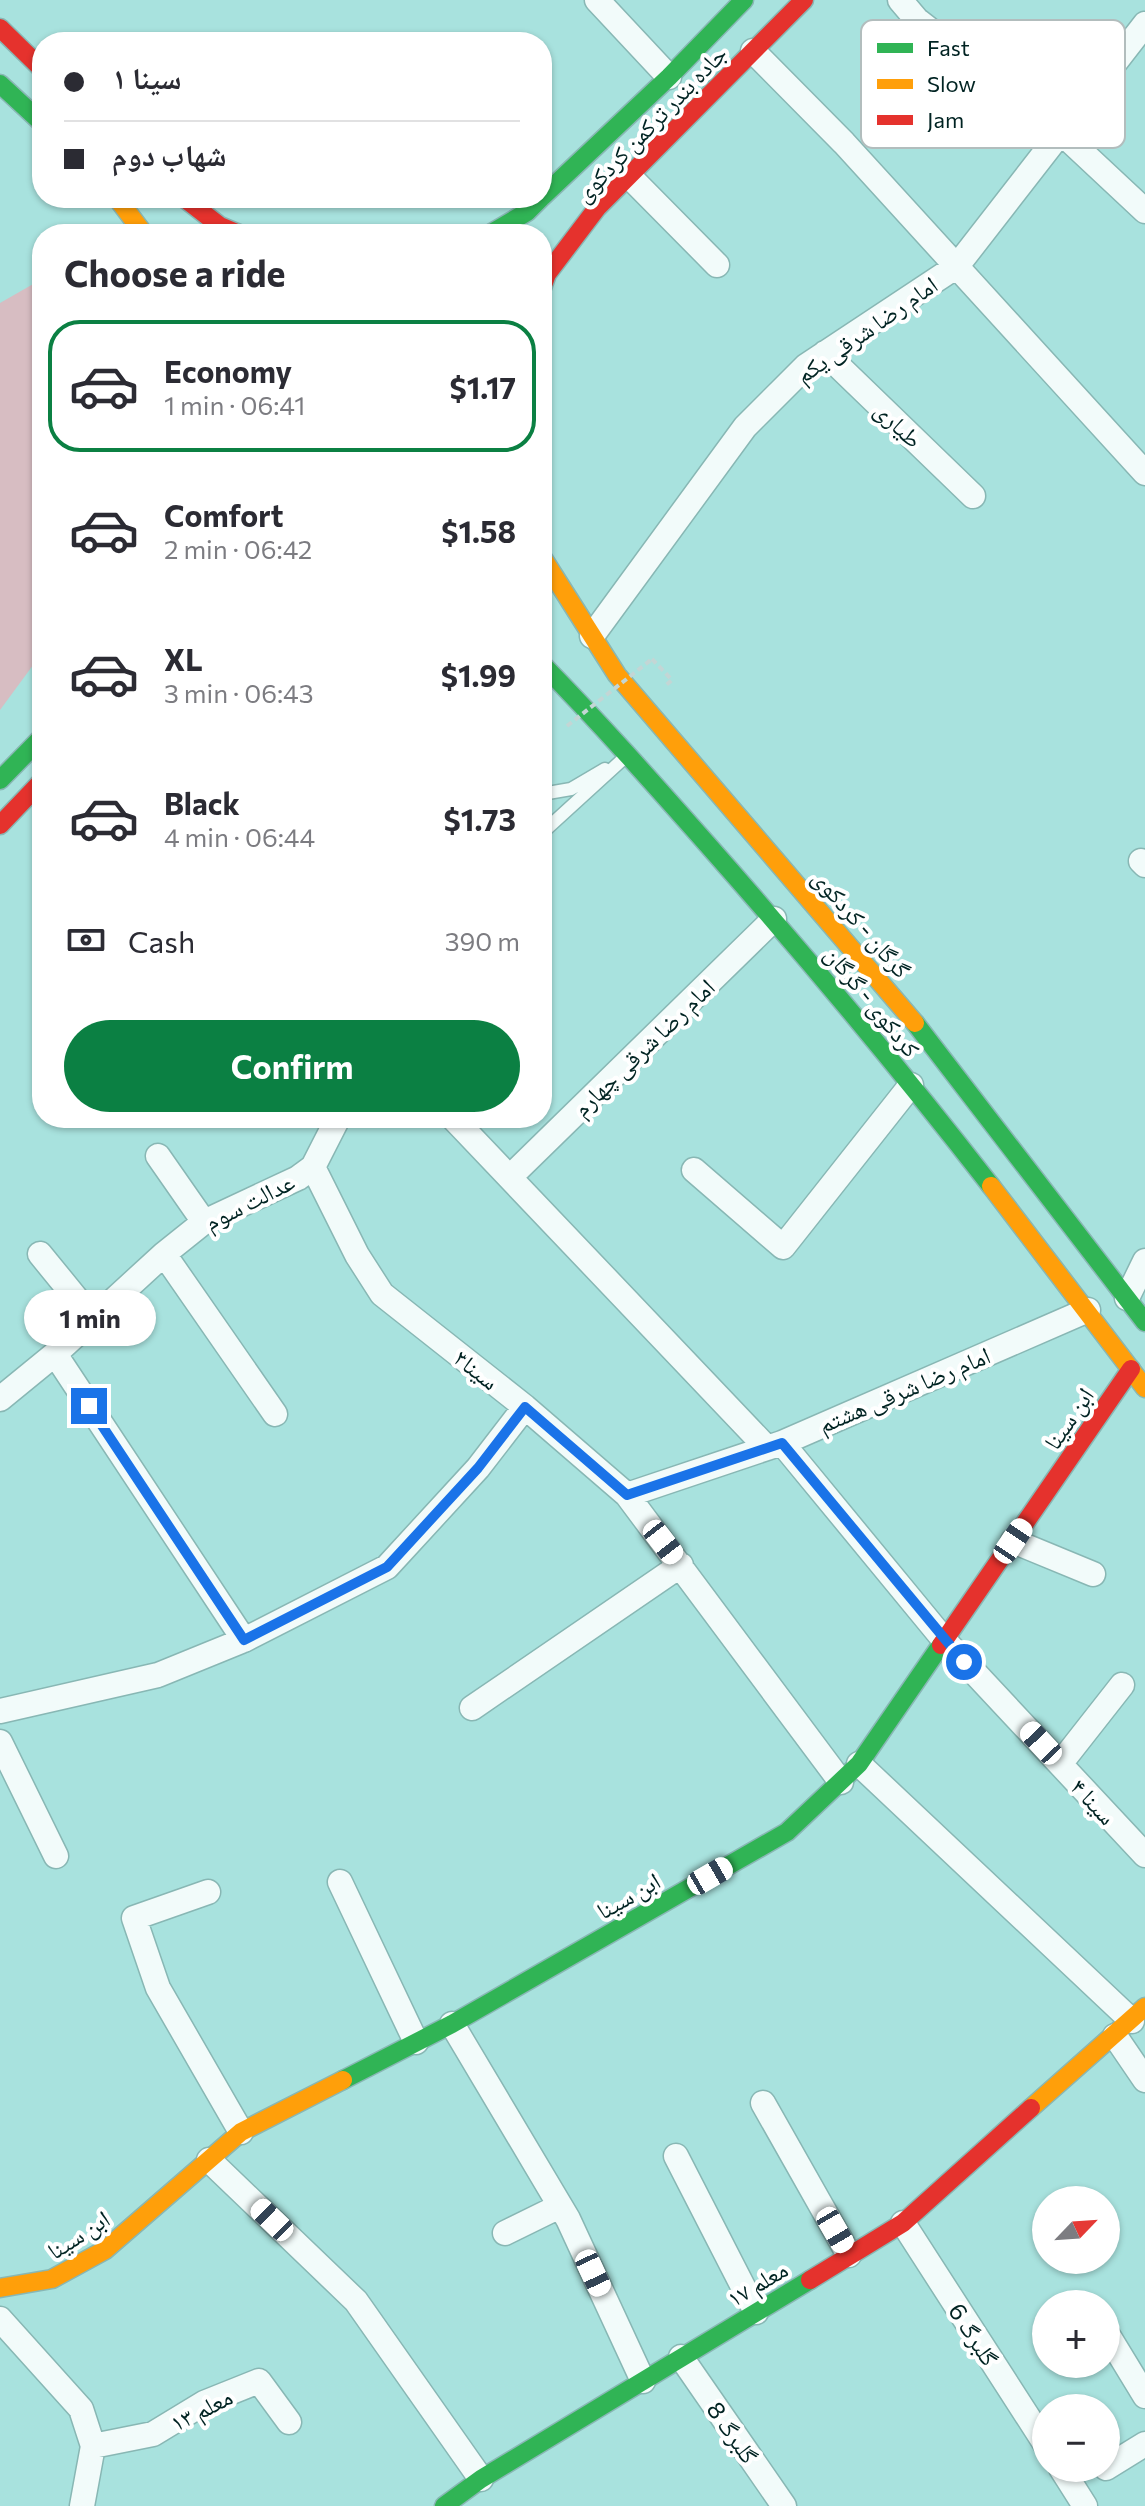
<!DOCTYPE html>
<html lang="en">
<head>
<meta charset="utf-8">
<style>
  :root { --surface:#fff; --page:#f7f7f7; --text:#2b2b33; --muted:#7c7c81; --line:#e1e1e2; --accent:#0b8043 }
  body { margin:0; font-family:Commissioner,"Noto Naskh Arabic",sans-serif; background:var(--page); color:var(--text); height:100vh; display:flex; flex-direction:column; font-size:30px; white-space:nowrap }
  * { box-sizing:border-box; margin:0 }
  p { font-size:26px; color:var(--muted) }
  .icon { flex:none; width:44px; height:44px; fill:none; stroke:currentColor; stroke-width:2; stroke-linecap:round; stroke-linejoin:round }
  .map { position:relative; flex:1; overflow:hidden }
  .sheet { position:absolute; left:32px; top:224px; width:520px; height:904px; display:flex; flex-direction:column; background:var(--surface); border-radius:32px; box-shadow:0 2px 6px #0004 }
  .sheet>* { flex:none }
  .banner { position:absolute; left:32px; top:32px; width:520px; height:176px; border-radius:32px; box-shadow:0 2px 6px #0004; display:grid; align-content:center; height:176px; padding:0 32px; background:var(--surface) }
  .needle { width:52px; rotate:65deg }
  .fabs { position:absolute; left:1032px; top:2186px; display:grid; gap:16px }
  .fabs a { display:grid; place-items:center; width:88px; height:88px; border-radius:50%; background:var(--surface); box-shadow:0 2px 6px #0004; font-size:40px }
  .end { position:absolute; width:36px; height:36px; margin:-18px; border:10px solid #1a73e8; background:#fff; box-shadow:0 0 0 4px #fff }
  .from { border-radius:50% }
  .bubble { position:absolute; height:56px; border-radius:28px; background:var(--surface); box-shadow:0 2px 6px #0004; font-size:26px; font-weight:700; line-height:56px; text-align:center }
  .car { position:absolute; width:24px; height:48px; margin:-24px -12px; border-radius:10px; box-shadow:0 0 6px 2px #0007; background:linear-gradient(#fff 24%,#345 0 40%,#fff 0 76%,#345 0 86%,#fff 0) }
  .banner b { display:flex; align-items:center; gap:28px; height:76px; font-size:30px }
  .banner b+b { border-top:2px solid var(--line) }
  .banner i { width:20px; height:20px; background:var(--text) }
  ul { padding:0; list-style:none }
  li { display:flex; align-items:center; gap:24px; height:132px; margin:0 16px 12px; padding:0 16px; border:4px solid transparent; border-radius:32px }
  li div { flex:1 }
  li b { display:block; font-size:30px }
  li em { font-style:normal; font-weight:700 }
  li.current { border-color:var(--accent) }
  li>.icon { width:72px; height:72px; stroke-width:1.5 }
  h2 { padding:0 32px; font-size:36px; line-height:96px }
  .pay { display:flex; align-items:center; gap:20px; height:88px; padding:0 32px; font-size:30px }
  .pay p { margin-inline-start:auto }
  .primary-button { display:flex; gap:16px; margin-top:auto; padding:16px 32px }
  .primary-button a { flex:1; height:92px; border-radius:48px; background:var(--accent); color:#fff; font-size:32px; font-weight:700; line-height:92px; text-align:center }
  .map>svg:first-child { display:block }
  .green { fill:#d7bdc2 }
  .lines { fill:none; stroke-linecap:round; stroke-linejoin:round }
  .lane-casing { stroke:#88b7b4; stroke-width:15 }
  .street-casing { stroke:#88b7b4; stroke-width:27 }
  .fast-casing { stroke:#88b7b4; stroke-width:21 }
  .slow-casing { stroke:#88b7b4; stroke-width:21 }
  .jam-casing { stroke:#88b7b4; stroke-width:21 }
  .path { stroke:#c3d6d5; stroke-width:4; stroke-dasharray:6 4; stroke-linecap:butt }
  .lane { stroke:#f2fbfa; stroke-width:12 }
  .street { stroke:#f2fbfa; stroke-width:24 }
  .fast { stroke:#30b455; stroke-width:18 }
  .slow { stroke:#ff9f0a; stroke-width:18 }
  .jam { stroke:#e5322d; stroke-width:18 }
  .path-bridge { stroke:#c3d6d5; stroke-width:4; stroke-dasharray:6 4; stroke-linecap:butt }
  .route { stroke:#1a73e8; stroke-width:10 }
  .labels { text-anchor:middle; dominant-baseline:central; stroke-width:8; stroke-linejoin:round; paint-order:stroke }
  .street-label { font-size:24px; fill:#002322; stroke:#fff }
  .key { fill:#fff; stroke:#b2bdbd; stroke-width:2 }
  .key-label { font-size:22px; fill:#002322 }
</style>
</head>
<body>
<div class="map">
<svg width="1145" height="2506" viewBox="0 0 1145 2506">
  <rect width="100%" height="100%" fill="#a8e2de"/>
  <!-- green -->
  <path class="green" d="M42 279V653L0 710V303Z"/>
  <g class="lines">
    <defs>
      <path id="lane" d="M542 794 571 789 605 769
        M542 833 622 760"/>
      <path id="street" d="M597 0 669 77
        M900 0 917 20 940 38 991 67 1145 211
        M753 51 844 143 1145 473
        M629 176 717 265
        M825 353 973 496
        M592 636 745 427 806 366 957 266 1145 24
        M1141 861 1145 865
        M453 1118 767 1448
        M158 1156 204 1222
        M313 1167 357 1255 382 1294 525 1407 627 1495 841 1782
        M694 1170 783 1247 911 1085
        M511 1176 774 919
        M40 1254 93 1319
        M164 1254 275 1414
        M1127 1298 1145 1261
        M55 1354 244 1640
        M0 1399 55 1354 164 1254 204 1222 298 1178 313 1167 338 1118
        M782 1443 945 1641 1145 1855
        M627 1495 782 1443 1088 1310
        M1013 1541 1093 1574
        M472 1708 681 1565
        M0 1711 158 1675 244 1640 387 1567 478 1468 525 1407
        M0 1742 56 1856
        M859 1764 1132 2021
        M1060 1764 1122 1685
        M340 1882 416 2042
        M208 1892 134 1918 158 1988 241 2132
        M452 2024 568 2219 643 2381
        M1115 2036 1145 2080
        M763 2103 849 2255
        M676 2156 756 2312
        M209 2160 356 2301 481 2479
        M903 2223 1046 2445
        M505 2233 560 2206
        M0 2319 81 2409 93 2446 82 2506
        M1106 2332 1145 2396
        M681 2357 784 2506
        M93 2446 153 2434 204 2403 259 2381 289 2422
        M1061 2468 1085 2506
        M1106 2468 1145 2444"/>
      <path id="fast" d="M0 84 42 123
        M542 197 669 77 744 0
        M490 234 527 212 541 198
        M542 664C599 722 653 783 707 844 805 955 900 1069 991 1186
        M0 780 42 737
        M915 1023 1145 1322
        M343 2080 452 2024 787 1832 859 1764 941 1645
        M444 2506 481 2479 810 2280"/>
      <path id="slow" d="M117 198 144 234
        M542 557 617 675 915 1023
        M991 1186 1145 1388
        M1031 2108 1145 2007
        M0 2288 52 2279 105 2250 241 2132 343 2080"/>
      <path id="jam" d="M0 28 42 69
        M184 198 220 226 239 234
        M542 288 547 274 597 208 804 0
        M0 825 42 781
        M941 1645 1131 1369
        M810 2280 903 2223 1031 2108"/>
    </defs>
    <!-- lane casing -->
    <use href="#lane" class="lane-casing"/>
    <!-- street casing -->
    <use href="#street" class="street-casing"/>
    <!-- fast casing -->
    <use href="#fast" class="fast-casing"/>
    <!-- slow casing -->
    <use href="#slow" class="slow-casing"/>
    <!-- jam casing -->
    <use href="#jam" class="jam-casing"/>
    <!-- path -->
    <path class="path" d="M652 659 672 680 665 686"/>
    <!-- lane -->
    <use href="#lane" class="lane"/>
    <!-- street -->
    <use href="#street" class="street"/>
    <!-- fast -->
    <use href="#fast" class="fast"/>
    <!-- slow -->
    <use href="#slow" class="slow"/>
    <!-- jam -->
    <use href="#jam" class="jam"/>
    <!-- path-bridge -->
    <path class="path-bridge" d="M567 726 652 659"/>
  </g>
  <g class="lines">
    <!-- route -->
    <path class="route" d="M89 1406 244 1640 387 1567 478 1468 525 1407 627 1495 782 1443 964 1662"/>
  </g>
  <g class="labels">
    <!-- street labels -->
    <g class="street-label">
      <text transform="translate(650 123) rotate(-46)">جاده بندر ترکمن کردکوی</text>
      <text transform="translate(866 329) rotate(-35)">امام رضا شرقی یکم</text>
      <text transform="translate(899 424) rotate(44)">طیاری</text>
      <text transform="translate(862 923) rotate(49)">گرگان - کردکوی</text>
      <text transform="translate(873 1001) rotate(51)">کردکوی - گرگان</text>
      <text transform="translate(643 1047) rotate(-44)">امام رضا شرقی چهارم</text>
      <text transform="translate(249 1201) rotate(-27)">عدالت سوم</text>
      <text transform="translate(477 1369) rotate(38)">سینا۳</text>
      <text transform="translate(904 1389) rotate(-23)">امام رضا شرقی هشتم</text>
      <text transform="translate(1068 1418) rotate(-56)">ابن سینا</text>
      <text transform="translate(1094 1801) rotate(47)">سینا ۴</text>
      <text transform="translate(628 1895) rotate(-30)">ابن سینا</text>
      <text transform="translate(78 2234) rotate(-33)">ابن سینا</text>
      <text transform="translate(757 2283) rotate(-31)">معلم ۱۷</text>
      <text transform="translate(974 2334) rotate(57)">گلبرگ 6</text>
      <text transform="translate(201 2409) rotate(-27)">معلم ۱۳</text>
      <text transform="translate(733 2432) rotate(55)">گلبرگ 8</text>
    </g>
  </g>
  <!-- legend -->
  <rect x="861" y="20" width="264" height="128" rx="12" class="key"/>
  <rect x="877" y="43" width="36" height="10" fill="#30b455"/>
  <rect x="877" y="79" width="36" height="10" fill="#ff9f0a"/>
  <rect x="877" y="115" width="36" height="10" fill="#e5322d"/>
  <g class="key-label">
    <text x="927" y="56">Fast</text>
    <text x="927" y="92">Slow</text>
    <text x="927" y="128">Jam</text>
  </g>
</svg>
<div class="fabs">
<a><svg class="needle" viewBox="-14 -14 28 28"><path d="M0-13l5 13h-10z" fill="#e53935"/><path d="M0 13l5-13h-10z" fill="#7c7c81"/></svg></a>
<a>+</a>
<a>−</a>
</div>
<i class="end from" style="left:964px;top:1662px"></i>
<i class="end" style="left:89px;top:1406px"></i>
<div class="bubble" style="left:24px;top:1290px;width:132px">1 min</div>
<i class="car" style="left:1013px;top:1541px;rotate:34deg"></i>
<i class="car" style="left:663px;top:1542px;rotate:142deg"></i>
<i class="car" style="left:1041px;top:1743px;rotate:317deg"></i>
<i class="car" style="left:710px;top:1876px;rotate:60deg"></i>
<i class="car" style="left:272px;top:2220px;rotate:314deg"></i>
<i class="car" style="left:835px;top:2230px;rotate:150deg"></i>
<i class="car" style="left:593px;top:2273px;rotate:155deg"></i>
<div class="banner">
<b><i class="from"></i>سینا ۱</b>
<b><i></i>شهاب دوم</b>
</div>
<section class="sheet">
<h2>Choose a ride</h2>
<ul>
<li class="current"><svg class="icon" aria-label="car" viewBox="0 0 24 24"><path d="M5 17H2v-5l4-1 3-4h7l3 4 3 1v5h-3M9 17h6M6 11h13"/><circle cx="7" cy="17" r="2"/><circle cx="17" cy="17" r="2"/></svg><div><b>Economy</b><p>1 min · 06:41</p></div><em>$1.17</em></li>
<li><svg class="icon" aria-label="car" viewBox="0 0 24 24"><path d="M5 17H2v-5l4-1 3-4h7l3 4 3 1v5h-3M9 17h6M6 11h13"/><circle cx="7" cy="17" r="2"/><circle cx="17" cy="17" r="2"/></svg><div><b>Comfort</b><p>2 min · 06:42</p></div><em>$1.58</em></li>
<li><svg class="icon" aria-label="car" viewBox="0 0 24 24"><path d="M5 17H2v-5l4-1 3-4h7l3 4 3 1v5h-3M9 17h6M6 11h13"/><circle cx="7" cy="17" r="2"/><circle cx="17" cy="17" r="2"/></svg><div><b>XL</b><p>3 min · 06:43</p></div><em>$1.99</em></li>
<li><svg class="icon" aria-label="car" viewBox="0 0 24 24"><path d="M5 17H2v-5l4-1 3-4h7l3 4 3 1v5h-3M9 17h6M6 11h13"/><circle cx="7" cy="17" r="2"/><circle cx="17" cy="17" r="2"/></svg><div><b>Black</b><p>4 min · 06:44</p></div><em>$1.73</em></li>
</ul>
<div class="pay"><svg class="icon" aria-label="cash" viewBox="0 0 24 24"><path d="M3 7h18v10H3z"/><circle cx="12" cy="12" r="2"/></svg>Cash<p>390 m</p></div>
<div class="primary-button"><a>Confirm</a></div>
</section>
</div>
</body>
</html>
